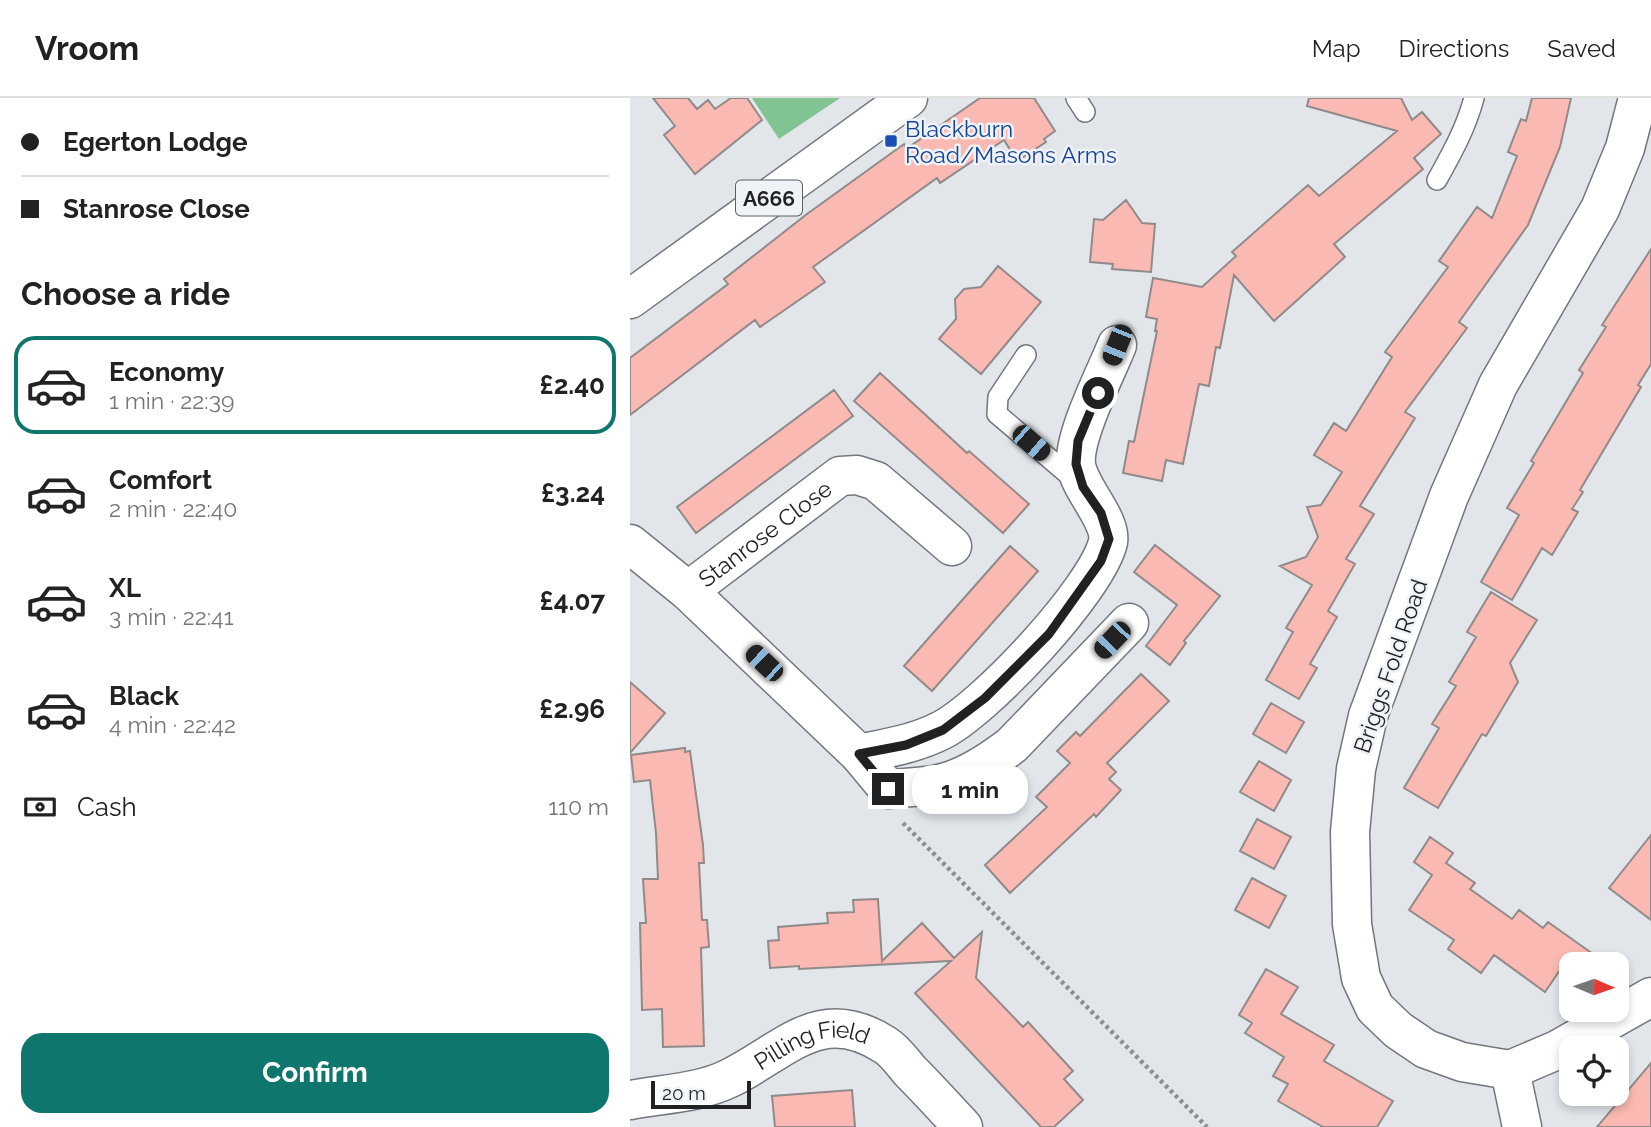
<!DOCTYPE html>
<html lang="en">
<head>
<meta charset="utf-8">
<style>
  :root { --surface:#fff; --page:#f6f6f6; --text:#222; --muted:#767676; --line:#e0e0e0; --accent:#0f766e }
  body { margin:0; font-family:Raleway,sans-serif; background:var(--page); color:var(--text); height:100vh; display:flex; flex-direction:column; font-size:26px; white-space:nowrap }
  * { box-sizing:border-box; margin:0 }
  p { font-size:23px; color:var(--muted) }
  .icon { flex:none; width:38px; height:38px; fill:none; stroke:currentColor; stroke-width:2; stroke-linecap:round; stroke-linejoin:round }
  .map { position:relative; flex:1; overflow:hidden }
  .panel { display:flex; flex-direction:column; background:var(--surface); width:630px }
  .panel>* { flex:none }
  .banner { display:grid; align-content:center; height:154px; padding:0 21px; background:var(--surface) }
  .needle { width:46px; rotate:92deg }
  .buttons { position:absolute; left:929px; top:854px; display:grid; gap:14px }
  .buttons a { display:grid; place-items:center; width:70px; height:70px; border-radius:14px; background:var(--surface); box-shadow:0 4px 10px #0003; font-size:35px }
  .scale { position:absolute; left:21px; bottom:18px; width:100px; box-sizing:border-box; padding-left:7px; border:4px solid #1f2122; border-top:0; font-size:19px; line-height:24px; white-space:nowrap; color:#1f2122; -webkit-text-stroke:5px #eff3f8; paint-order:stroke }
  .end { position:absolute; width:32px; height:32px; margin:-16px; border:9px solid #1f2122; background:#fff; box-shadow:0 0 0 4px #fff }
  .from { border-radius:50% }
  .bubble { position:absolute; height:49px; border-radius:21px; background:var(--surface); box-shadow:0 4px 10px #0003; font-size:23px; font-weight:700; line-height:49px; text-align:center }
  .car { position:absolute; width:21px; height:42px; margin:-21px -10px; border-radius:9px; box-shadow:0 0 5px 2px #0007; background:linear-gradient(#222 24%,#8ab4d8 0 40%,#222 0 76%,#8ab4d8 0 86%,#222 0) }
  .banner b { display:flex; align-items:center; gap:24px; height:66px; font-size:26px }
  .banner b+b { border-top:2px solid var(--line) }
  .banner i { width:18px; height:18px; background:var(--text) }
  ul { padding:0; list-style:none }
  li { display:flex; align-items:center; gap:21px; height:98px; margin:0 14px 10px; padding:0 7px; border:4px solid transparent; border-radius:21px }
  li div { flex:1 }
  li b { display:block; font-size:26px }
  li em { font-style:normal; font-weight:700 }
  li.selected { border-color:var(--accent) }
  li>.icon { width:63px; height:63px; stroke-width:1.5 }
  h2 { padding:0 21px; font-size:32px; line-height:84px }
  .pay { display:flex; align-items:center; gap:18px; height:77px; padding:0 21px; font-size:26px }
  .pay p { margin-inline-start:auto }
  .cta { display:flex; gap:14px; margin-top:auto; padding:14px 21px }
  .cta a { flex:1; height:80px; border-radius:21px; background:var(--accent); color:#fff; font-size:28px; font-weight:700; line-height:80px; text-align:center }
  header { display:flex; align-items:center; gap:42px; box-sizing:border-box; height:98px; padding:0 35px; background:var(--surface); border-bottom:2px solid var(--line) }
  header strong { font-size:33px }
  nav { display:flex; gap:38px; margin-inline-start:auto; font-size:24px }
  main { display:flex; flex:1; min-height:0 }
  .map>svg:first-child { display:block }
  .forest { fill:#82c394 }
  .building { fill:#fabab3; stroke:#918a8a; stroke-width:2 }
  .lines { fill:none; stroke-linecap:round; stroke-linejoin:round }
  .lane-casing { stroke:#73777c; stroke-width:22 }
  .street-casing { stroke:#73777c; stroke-width:41 }
  .highway-casing { stroke:#73777c; stroke-width:41 }
  .path { stroke:#8b8e92; stroke-width:4.5; stroke-dasharray:3.5 3.5; stroke-linecap:butt }
  .lane { stroke:#fff; stroke-width:19 }
  .street { stroke:#fff; stroke-width:38 }
  .highway { stroke:#fff; stroke-width:38 }
  .route { stroke:#1f2122; stroke-width:9 }
  .transit-dot { fill:#1a4fb4; stroke:#eff3f8; stroke-width:2.5 }
  .labels { text-anchor:middle; dominant-baseline:central; stroke-width:5; stroke-linejoin:round; paint-order:stroke }
  .shield { fill:#eff3f8; stroke:#5d6062; stroke-width:2 }
  .shield-label { font-size:21px; font-weight:bold; fill:#1f2122 }
  .transit-label { font-size:23px; fill:#164399; stroke:#eff3f8; text-anchor:start }
  .street-label { font-size:23px; fill:#1f2122; stroke:#eff3f8 }
</style>
</head>
<body>
<header>
<strong>Vroom</strong>
<nav><a>Map</a><a>Directions</a><a>Saved</a></nav>
</header>
<main>
<section class="panel">
<div class="banner">
<b><i class="from"></i>Egerton Lodge</b>
<b><i></i>Stanrose Close</b>
</div>
<h2>Choose a ride</h2>
<ul>
<li class="selected"><svg class="icon" aria-label="car" viewBox="0 0 24 24"><path d="M5 17H2v-5l4-1 3-4h7l3 4 3 1v5h-3M9 17h6M6 11h13"/><circle cx="7" cy="17" r="2"/><circle cx="17" cy="17" r="2"/></svg><div><b>Economy</b><p>1 min · 22:39</p></div><em>£2.40</em></li>
<li><svg class="icon" aria-label="car" viewBox="0 0 24 24"><path d="M5 17H2v-5l4-1 3-4h7l3 4 3 1v5h-3M9 17h6M6 11h13"/><circle cx="7" cy="17" r="2"/><circle cx="17" cy="17" r="2"/></svg><div><b>Comfort</b><p>2 min · 22:40</p></div><em>£3.24</em></li>
<li><svg class="icon" aria-label="car" viewBox="0 0 24 24"><path d="M5 17H2v-5l4-1 3-4h7l3 4 3 1v5h-3M9 17h6M6 11h13"/><circle cx="7" cy="17" r="2"/><circle cx="17" cy="17" r="2"/></svg><div><b>XL</b><p>3 min · 22:41</p></div><em>£4.07</em></li>
<li><svg class="icon" aria-label="car" viewBox="0 0 24 24"><path d="M5 17H2v-5l4-1 3-4h7l3 4 3 1v5h-3M9 17h6M6 11h13"/><circle cx="7" cy="17" r="2"/><circle cx="17" cy="17" r="2"/></svg><div><b>Black</b><p>4 min · 22:42</p></div><em>£2.96</em></li>
</ul>
<div class="pay"><svg class="icon" aria-label="cash" viewBox="0 0 24 24"><path d="M3 7h18v10H3z"/><circle cx="12" cy="12" r="2"/></svg>Cash<p>110 m</p></div>
<div class="cta"><a>Confirm</a></div>
</section>
<div class="map">
<svg width="1021" height="1029" viewBox="0 0 1021 1029">
  <rect width="100%" height="100%" fill="#e2e6eb"/>
  <!-- forest -->
  <path class="forest" d="M122 0H210L149 41Z"/>
  <!-- building -->
  <path class="building" d="M23 0H58L67 11 78 2 85 11 101 0H117L132 22 65 76 34 37 45 28Z
    M350 0H404L425 33 414 41 416 44 387 63 374 42 310 85 307 80 183 169 195 184 130 229 125 222 0 317V260L98 186 94 181 177 116 274 46 276 51Z
    M679 0H771L782 22 792 14 811 36 784 60 793 71 704 146 715 159 644 223 604 177 590 250 586 249 579 288 569 286 553 366 536 362 532 383 493 375 499 343 504 344 527 233H525L527 221 516 219 523 180 572 189 606 158 602 154 678 87 689 98 767 33 677 8Z
    M902 0H941L930 49 898 127 829 224 837 230 775 314 785 320 730 408 744 416 716 461 725 466 698 513 707 519 680 566 687 570 669 601 636 582 663 534 656 530 682 487 650 468 676 459 688 439 677 409 691 407 712 374 684 357 704 325 716 333 762 259 755 254 818 169 809 163 847 109 862 120 887 58 878 54 891 21 896 23Z
    M496 102 512 125 525 126 521 174 482 171 483 166 460 164 464 121 473 122Z
    M1021 151V266L1008 287 1011 289 950 392 953 394 942 411 948 414 922 457 912 450 882 502 851 484 889 417 877 410 904 365 901 363 953 275 949 272 976 229 972 227Z
    M368 168 411 204 351 276 309 241 326 221 325 201 334 191 351 189Z
    M250 275 337 355 339 353 399 406 373 435 224 303Z
    M204 292 223 318 66 435 47 409Z
    M525 447 590 498 554 543 556 545 540 567 516 548 547 507 504 474Z
    M380 448 408 473 302 593 274 568Z
    M861 494 907 522 880 565 888 584 856 638 852 636 808 710 774 690 809 630 802 626 826 588 819 584 846 539 837 534Z
    M511 576 539 603 477 665 486 674 479 681 491 692 466 719 464 716 380 795 355 767 417 709 406 699 440 665 427 653 446 634 450 638Z
    M0 584 35 615 0 655Z
    M641 605 674 624 656 655 623 636Z
    M55 650V654L60 653 73 747 74 765H69L72 822H77L79 849 71 850 74 948 33 949 32 911 12 912 10 825H16L13 781H28L26 735 20 682 4 684 1 657Z
    M629 663 661 682 644 713 610 694Z
    M627 721 661 739 644 771 610 753Z
    M1021 737V822L979 790Z
    M800 739 823 755 816 765 845 785 840 791 882 821 889 812 913 830 918 824 977 866H934L915 894 864 857 851 875 818 851 824 842 779 812 802 777 784 764Z
    M622 780 656 798 639 830 605 812Z
    M248 801 252 863 292 825 324 860 352 834 346 880 393 929 398 924 443 973 434 981 453 1002 424 1029H411L285 895 321 863 169 871V868L140 870 138 843 149 842 148 829 198 825 197 815 224 814 223 802Z
    M636 871 668 889 651 916 704 947 694 963 763 1003 747 1029H693L648 1003 658 986 643 978 654 959 615 935 622 925 609 917Z
    M1021 965V1029H967Z
    M222 992 225 1029H145L142 998Z"/>
  <g class="lines">
    <defs>
      <path id="lane" d="M446 0 455 14
        M807 82C822 55 836 30 844 0
        M396 257 368 299 367 316 446 383"/>
      <g id="street">
        <path d="M1008 0 995 50 970 111 868 287 819 398 738 618 726 671 720 734 722 826 731 880 745 910 768 932 796 951 832 964 880 972 927 952 1021 899"/>
        <path d="M0 446 58 493 229 656 258 691C273 690 288 689 303 687 331 683 360 664 382 647L499 525"/>
        <path id="s1" d="M58 493 210 378 227 377 246 383 322 448"/>
        <path d="M229 656C257 650 284 646 310 633 354 612 467 491 478 444 482 422 450 392 446 367 443 338 476 275 487 247"/>
        <path d="M880 972 892 1029"/>
        <path id="s2" d="M0 1002C32 996 70 995 100 980 155 953 190 905 255 947 265 953 273 965 281 974 299 992 316 1011 333 1029"/>
      </g>
      <path id="highway" d="M0 201 278 0"/>
    </defs>
    <!-- lane casing -->
    <use href="#lane" class="lane-casing"/>
    <!-- street casing -->
    <use href="#street" class="street-casing"/>
    <!-- highway casing -->
    <use href="#highway" class="highway-casing"/>
    <!-- path -->
    <path class="path" d="M273 725 577 1029"/>
    <!-- lane -->
    <use href="#lane" class="lane"/>
    <!-- street -->
    <use href="#street" class="street"/>
    <!-- highway -->
    <use href="#highway" class="highway"/>
  </g>
  <g class="lines">
    <!-- route -->
    <path class="route" d="M258 691 229 656 276 647 313 632 355 600 419 536 471 463 479 441 471 415 453 389 446 366 448 343 468 295"/>
  </g>
  <!-- markers -->
  <rect class="transit-dot" x="254" y="36" width="14" height="14" rx="3.5"/>
  <g class="labels">
    <!-- shield labels -->
    <rect class="shield" x="106" y="82.5" width="66" height="35" rx="5"/>
    <g class="shield-label">
      <text x="139" y="100">A666</text>
    </g>
    <!-- transit labels -->
    <g class="transit-label">
      <text x="275" y="30">Blackburn<tspan x="275" dy="26">Road/Masons Arms</tspan></text>
    </g>
    <!-- street labels -->
    <g class="street-label">
      <text stroke="none"><textPath href="#s1" startOffset="96">Stanrose Close</textPath></text>
      <text transform="translate(760 568) rotate(-71)">Briggs Fold Road</text>
      <text stroke="none"><textPath href="#s2" startOffset="194">Pilling Field</textPath></text>
    </g>
  </g>
</svg>
<div class="buttons">
<a><svg class="needle" viewBox="-14 -14 28 28"><path d="M0-13l5 13h-10z" fill="#e53935"/><path d="M0 13l5-13h-10z" fill="#767676"/></svg></a>
<a><svg class="icon" aria-label="locate" viewBox="0 0 24 24"><circle cx="12" cy="12" r="6"/><path d="M12 2v4M12 18v4M2 12h4M18 12h4"/></svg></a>
</div>
<div class="scale">20 m</div>
<i class="end from" style="left:468px;top:295px"></i>
<i class="end" style="left:258px;top:691px"></i>
<div class="bubble" style="left:282px;top:667px;width:116px">1 min</div>
<i class="car" style="left:487px;top:247px;rotate:202deg"></i>
<i class="car" style="left:401px;top:345px;rotate:131deg"></i>
<i class="car" style="left:482px;top:542px;rotate:224deg"></i>
<i class="car" style="left:134px;top:565px;rotate:313deg"></i>
</div>
</main>
</body>
</html>
